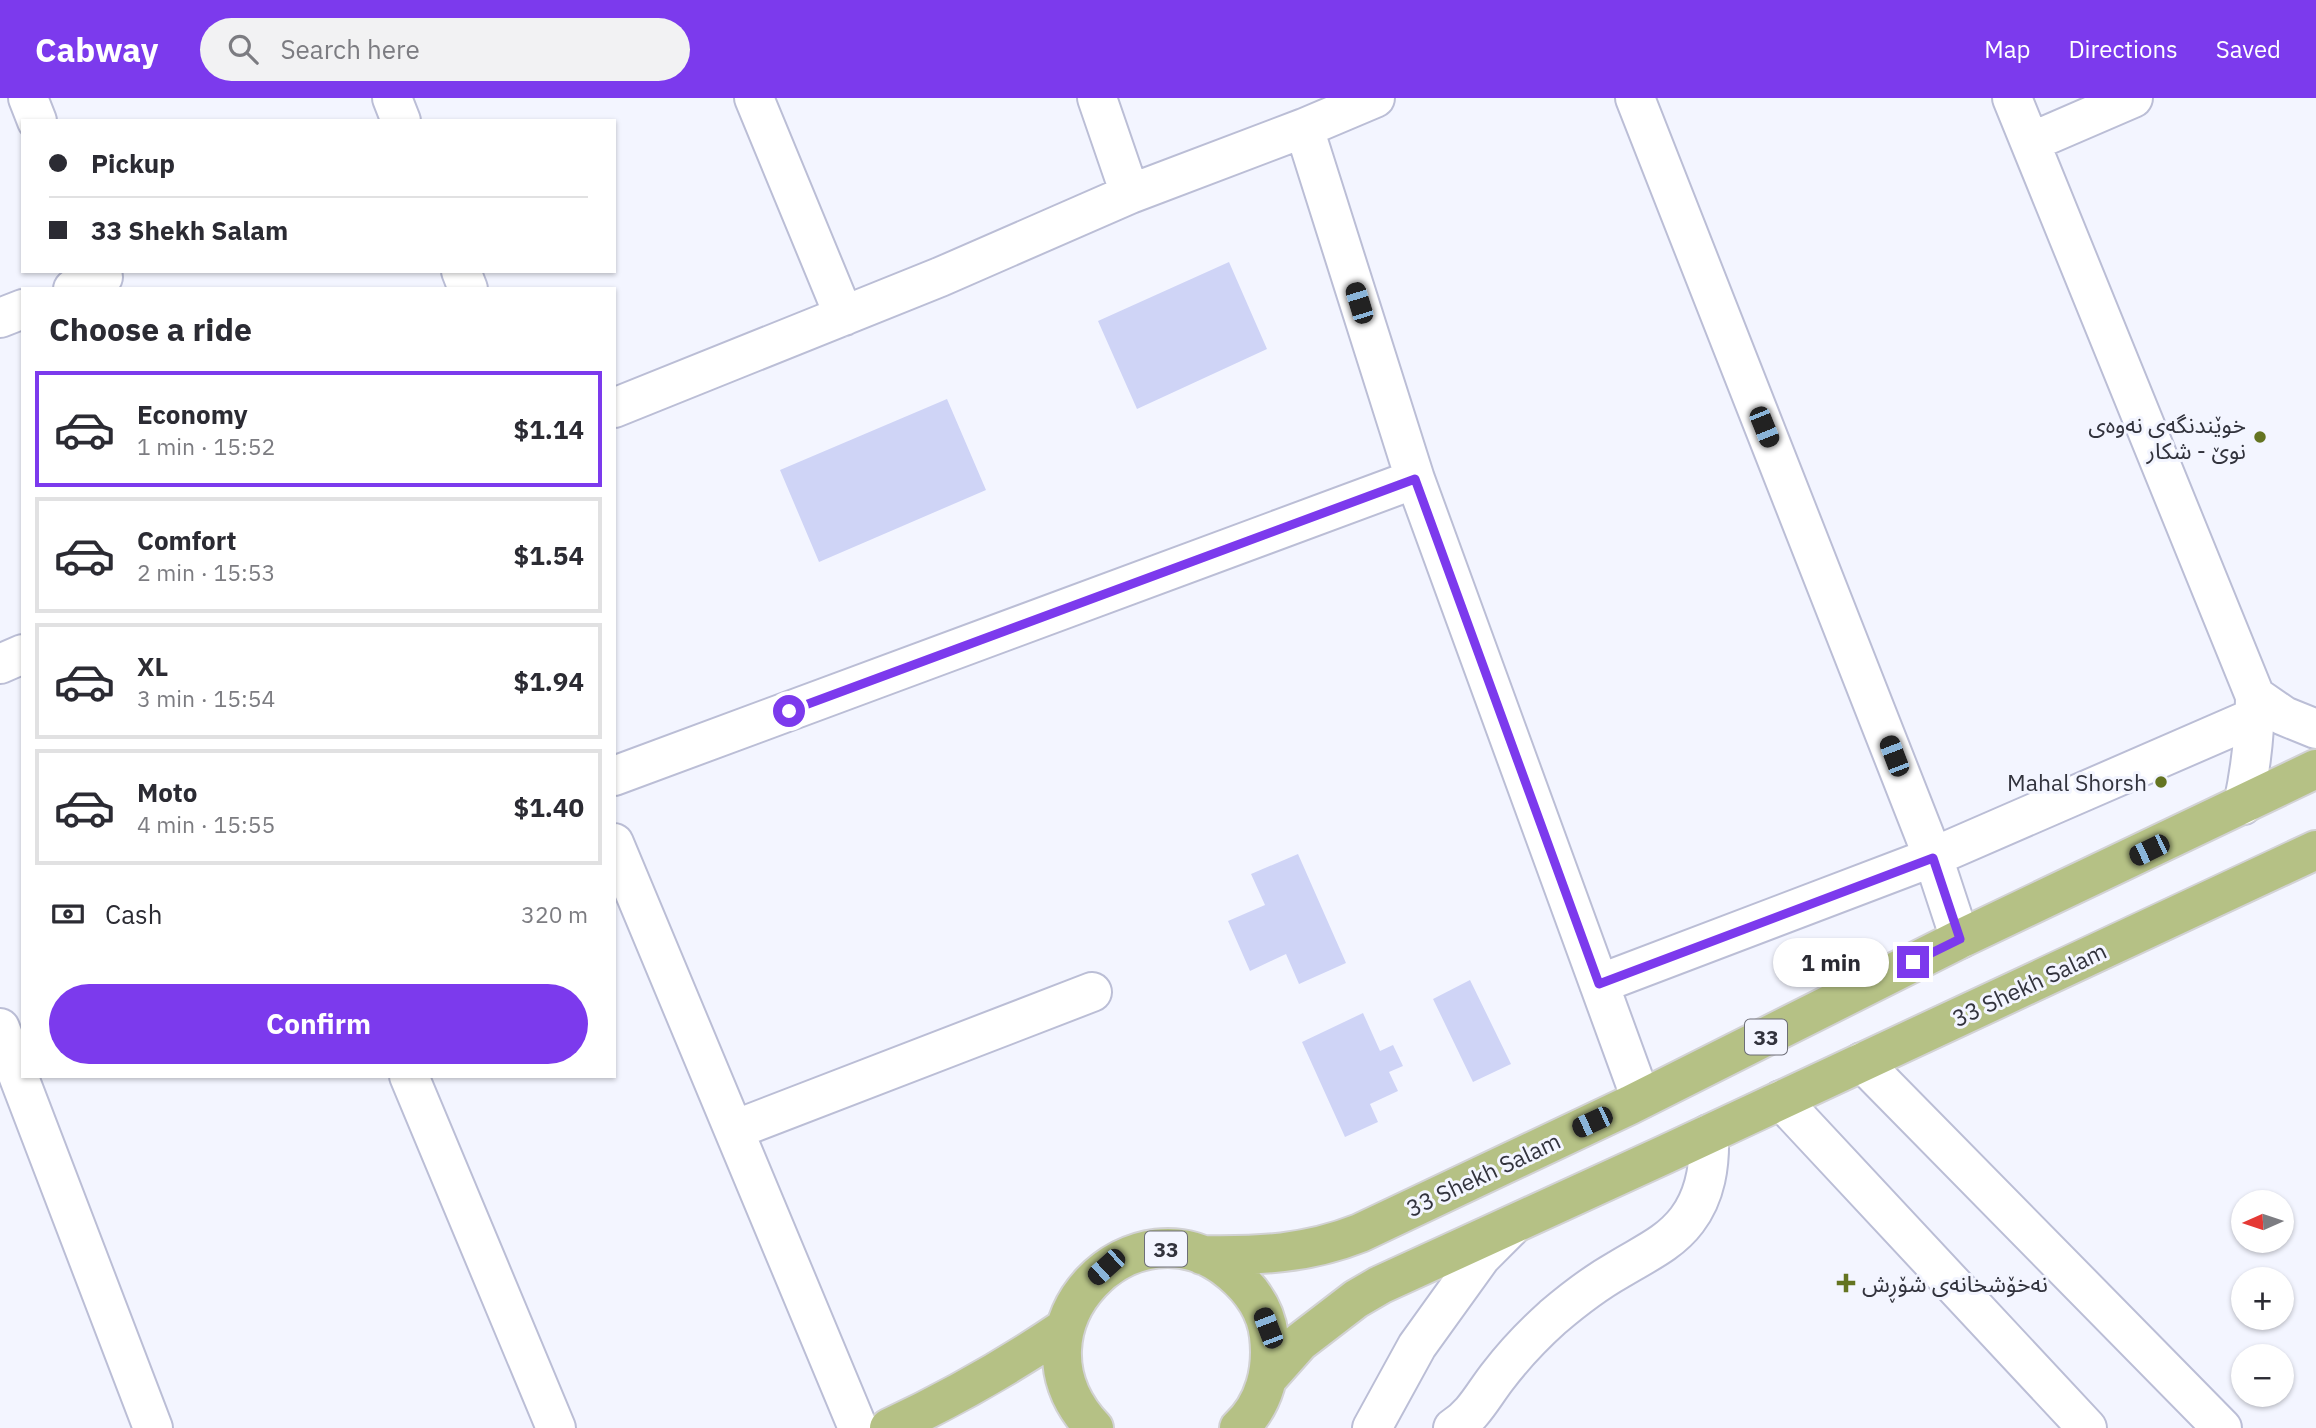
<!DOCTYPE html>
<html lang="en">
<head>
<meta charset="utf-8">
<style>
  :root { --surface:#fff; --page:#f2f2f3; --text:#2b2b33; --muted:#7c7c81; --line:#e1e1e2; --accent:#7c3aed }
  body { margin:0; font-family:"IBM Plex Sans","Noto Sans Arabic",sans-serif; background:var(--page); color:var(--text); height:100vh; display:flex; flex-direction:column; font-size:26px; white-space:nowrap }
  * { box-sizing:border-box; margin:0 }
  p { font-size:23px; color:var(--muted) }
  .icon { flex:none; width:38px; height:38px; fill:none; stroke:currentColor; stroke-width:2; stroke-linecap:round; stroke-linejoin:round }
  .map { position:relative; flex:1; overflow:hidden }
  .side { position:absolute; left:21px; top:189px; width:595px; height:791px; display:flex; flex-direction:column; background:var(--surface); border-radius:0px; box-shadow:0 2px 5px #0004 }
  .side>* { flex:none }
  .hud { position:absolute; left:21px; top:21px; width:595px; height:154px; border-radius:0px; box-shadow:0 2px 5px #0004; display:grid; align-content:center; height:154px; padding:0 28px; background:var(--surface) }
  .needle { width:46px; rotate:267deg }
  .controls { position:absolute; left:2231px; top:1092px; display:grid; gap:14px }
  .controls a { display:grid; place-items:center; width:63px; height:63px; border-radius:50%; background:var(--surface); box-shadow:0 2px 5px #0004; font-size:35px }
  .end { position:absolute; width:32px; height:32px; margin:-16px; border:9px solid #7c3aed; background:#fff; box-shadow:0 0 0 4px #fff }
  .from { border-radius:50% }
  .bubble { position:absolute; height:49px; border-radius:24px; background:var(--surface); box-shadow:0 2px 5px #0004; font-size:23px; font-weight:800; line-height:49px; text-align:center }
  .car { position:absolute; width:21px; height:42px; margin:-21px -10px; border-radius:9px; box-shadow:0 0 5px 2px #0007; background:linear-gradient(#222 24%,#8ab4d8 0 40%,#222 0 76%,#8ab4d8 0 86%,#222 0) }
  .hud b { display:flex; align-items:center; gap:24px; height:66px; font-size:26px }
  .hud b+b { border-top:2px solid var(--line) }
  .hud i { width:18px; height:18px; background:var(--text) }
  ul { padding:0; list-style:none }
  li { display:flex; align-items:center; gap:21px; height:116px; margin:0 14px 10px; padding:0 14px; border:4px solid var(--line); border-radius:0px }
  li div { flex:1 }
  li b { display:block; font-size:26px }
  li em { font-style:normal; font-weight:800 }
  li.current { border-color:var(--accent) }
  li>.icon { width:63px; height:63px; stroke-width:1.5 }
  h2 { padding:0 28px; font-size:32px; line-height:84px }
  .pay { display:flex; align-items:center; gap:18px; height:77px; padding:0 28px; font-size:26px }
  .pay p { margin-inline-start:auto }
  .button { display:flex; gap:14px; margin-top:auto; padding:14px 28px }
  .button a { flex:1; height:80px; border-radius:42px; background:var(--accent); color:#fff; font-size:28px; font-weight:800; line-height:80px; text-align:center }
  header { display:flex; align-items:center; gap:42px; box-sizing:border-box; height:98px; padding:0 35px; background:var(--accent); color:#fff }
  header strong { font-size:33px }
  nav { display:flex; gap:38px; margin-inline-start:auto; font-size:24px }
  .search { width:490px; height:63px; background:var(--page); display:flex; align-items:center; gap:18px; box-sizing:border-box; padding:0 24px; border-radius:38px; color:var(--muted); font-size:26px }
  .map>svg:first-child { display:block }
  .building { fill:#cfd4f6 }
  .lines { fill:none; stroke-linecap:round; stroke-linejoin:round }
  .minor-casing { stroke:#bbbed6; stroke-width:42 }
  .major-casing { stroke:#d2d2d4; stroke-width:42 }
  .minor { stroke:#fff; stroke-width:38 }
  .major { stroke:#b5c185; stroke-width:38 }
  .route { stroke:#7c3aed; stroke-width:9 }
  .poi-dot { fill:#647421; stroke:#f3f5ff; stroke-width:2.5 }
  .labels { text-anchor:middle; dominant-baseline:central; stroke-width:6; stroke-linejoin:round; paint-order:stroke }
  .shield { fill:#f3f5ff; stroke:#6c6d77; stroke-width:2 }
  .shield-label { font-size:21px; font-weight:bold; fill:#32333d }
  .poi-label { font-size:23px; fill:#32333d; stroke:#f3f5ff; text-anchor:end }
  .street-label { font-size:23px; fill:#32333d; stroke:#f3f5ff }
</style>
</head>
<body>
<header>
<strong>Cabway</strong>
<div class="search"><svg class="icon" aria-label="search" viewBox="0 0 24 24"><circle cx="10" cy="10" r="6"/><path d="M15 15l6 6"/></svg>Search here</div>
<nav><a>Map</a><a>Directions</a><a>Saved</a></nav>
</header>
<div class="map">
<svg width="2316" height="1330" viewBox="0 0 2316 1330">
  <rect width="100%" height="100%" fill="#f3f5ff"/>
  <!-- building -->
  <path class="building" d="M1229 164 1267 251 1137 311 1098 223Z
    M947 301 986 392 819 464 780 372Z
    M1298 756 1346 865 1299 886 1286 856 1250 873 1228 823 1265 807 1251 776Z
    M1470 882 1511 966 1473 984 1433 901Z
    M1363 915 1380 953 1393 947 1403 968 1389 974 1398 993 1370 1006 1378 1024 1345 1039 1302 944Z"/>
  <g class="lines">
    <defs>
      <path id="minor" d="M28 0 37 23
        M392 0 401 23
        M754 0 844 218
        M1097 0 1130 96
        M1635 0 1933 759 1960 841
        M2012 0 2255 598C2255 635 2251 670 2243 707
        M1304 30 1415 381 1641 1001
        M2031 44 2133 0
        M461 173 468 191
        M73 191 103 179
        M0 220 23 211
        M614 310 940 179 1130 96 1304 30 1375 0
        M0 566 23 556
        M2255 598 2284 618 2316 631
        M614 678 1415 381
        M614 745 858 1330
        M1599 886 1933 759 2255 619
        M0 930 153 1330
        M1862 964 2222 1330
        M409 978 556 1330
        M1781 1002 2087 1330
        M734 1032 1092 894
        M1372 1330 1417 1248 1481 1159 1513 1127
        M1453 1330C1474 1317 1483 1297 1498 1278 1514 1257 1533 1237 1553 1219 1573 1202 1595 1185 1618 1172 1642 1157 1669 1146 1687 1122 1706 1097 1710 1067 1709 1036"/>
      <path id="major" d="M1202 1157C1259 1158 1307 1156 1360 1135L1630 1007 1960 841 2316 671
        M1268 1280 1300 1244 1356 1201 1380 1187 1666 1056 2316 752
        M889 1330C951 1301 1009 1268 1065 1230
        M1094 1330C999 1230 1136 1093 1232 1175 1251 1191 1266 1212 1269 1238 1273 1271 1265 1306 1239 1330"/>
    </defs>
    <!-- minor casing -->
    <use href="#minor" class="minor-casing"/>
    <!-- major casing -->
    <use href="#major" class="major-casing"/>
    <!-- minor -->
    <use href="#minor" class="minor"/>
    <!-- major -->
    <use href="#major" class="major"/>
  </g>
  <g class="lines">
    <!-- route -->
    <path class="route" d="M789 613 1415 381 1599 886 1933 760 1960 841 1913 864"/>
  </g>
  <!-- markers -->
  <g class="poi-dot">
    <circle cx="2260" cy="339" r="7"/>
    <circle cx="2161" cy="684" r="7"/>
    <path d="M1842.5 1174.5h7v7h7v7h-7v7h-7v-7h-7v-7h7z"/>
  </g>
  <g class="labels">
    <!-- shield labels -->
    <g class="shield">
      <rect x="1745" y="921.5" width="42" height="35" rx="5"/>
      <rect x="1145" y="1133.5" width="42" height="35" rx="5"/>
    </g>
    <g class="shield-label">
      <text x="1766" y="939">33</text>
      <text x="1166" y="1151">33</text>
    </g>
    <!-- poi labels -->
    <g class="poi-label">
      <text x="2246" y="326">خوێندنگەی نەوەی<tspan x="2246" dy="26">نوێ - شکار</tspan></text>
      <text x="2147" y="684">Mahal Shorsh</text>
      <text x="1862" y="1185" text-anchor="start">نەخۆشخانەی شۆڕش</text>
    </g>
    <!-- street labels -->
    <g class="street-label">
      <text transform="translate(2029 886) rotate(-25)">33 Shekh Salam</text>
      <text transform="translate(1483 1076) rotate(-25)">33 Shekh Salam</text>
    </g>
  </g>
</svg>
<div class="controls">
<a><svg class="needle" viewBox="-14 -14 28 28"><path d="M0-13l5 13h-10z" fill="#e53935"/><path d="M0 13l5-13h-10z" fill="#7c7c81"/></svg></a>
<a>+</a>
<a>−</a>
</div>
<i class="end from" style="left:789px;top:613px"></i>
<i class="end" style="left:1913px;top:864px"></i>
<div class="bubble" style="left:1773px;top:840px;width:116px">1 min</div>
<i class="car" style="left:1359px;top:205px;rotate:343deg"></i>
<i class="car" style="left:1764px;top:329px;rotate:158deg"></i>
<i class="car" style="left:1894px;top:658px;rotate:339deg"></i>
<i class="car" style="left:2149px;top:752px;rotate:244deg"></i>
<i class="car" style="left:1592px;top:1024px;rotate:245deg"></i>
<i class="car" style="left:1106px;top:1169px;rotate:228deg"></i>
<i class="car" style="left:1268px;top:1230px;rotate:339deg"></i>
<div class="hud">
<b><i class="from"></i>Pickup</b>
<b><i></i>33 Shekh Salam</b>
</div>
<section class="side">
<h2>Choose a ride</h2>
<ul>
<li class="current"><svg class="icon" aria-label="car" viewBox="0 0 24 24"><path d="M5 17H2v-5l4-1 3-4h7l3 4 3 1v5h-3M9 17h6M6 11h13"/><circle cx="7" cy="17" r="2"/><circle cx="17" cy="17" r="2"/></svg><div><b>Economy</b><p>1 min · 15:52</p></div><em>$1.14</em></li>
<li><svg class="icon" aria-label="car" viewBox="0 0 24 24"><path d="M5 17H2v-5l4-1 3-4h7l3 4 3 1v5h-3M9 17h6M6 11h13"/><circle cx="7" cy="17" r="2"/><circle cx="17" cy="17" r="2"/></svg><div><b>Comfort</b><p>2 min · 15:53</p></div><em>$1.54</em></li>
<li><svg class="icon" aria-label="car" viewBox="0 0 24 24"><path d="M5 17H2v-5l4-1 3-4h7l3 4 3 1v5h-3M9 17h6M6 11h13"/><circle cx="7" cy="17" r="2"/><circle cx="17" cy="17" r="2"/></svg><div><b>XL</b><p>3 min · 15:54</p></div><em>$1.94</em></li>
<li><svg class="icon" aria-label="car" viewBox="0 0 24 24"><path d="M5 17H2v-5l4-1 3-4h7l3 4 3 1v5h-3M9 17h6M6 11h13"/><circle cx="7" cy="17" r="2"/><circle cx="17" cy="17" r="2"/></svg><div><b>Moto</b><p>4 min · 15:55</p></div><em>$1.40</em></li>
</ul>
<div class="pay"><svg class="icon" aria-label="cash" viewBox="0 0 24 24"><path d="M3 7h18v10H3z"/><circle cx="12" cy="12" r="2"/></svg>Cash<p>320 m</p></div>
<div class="button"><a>Confirm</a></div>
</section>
</div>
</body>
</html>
